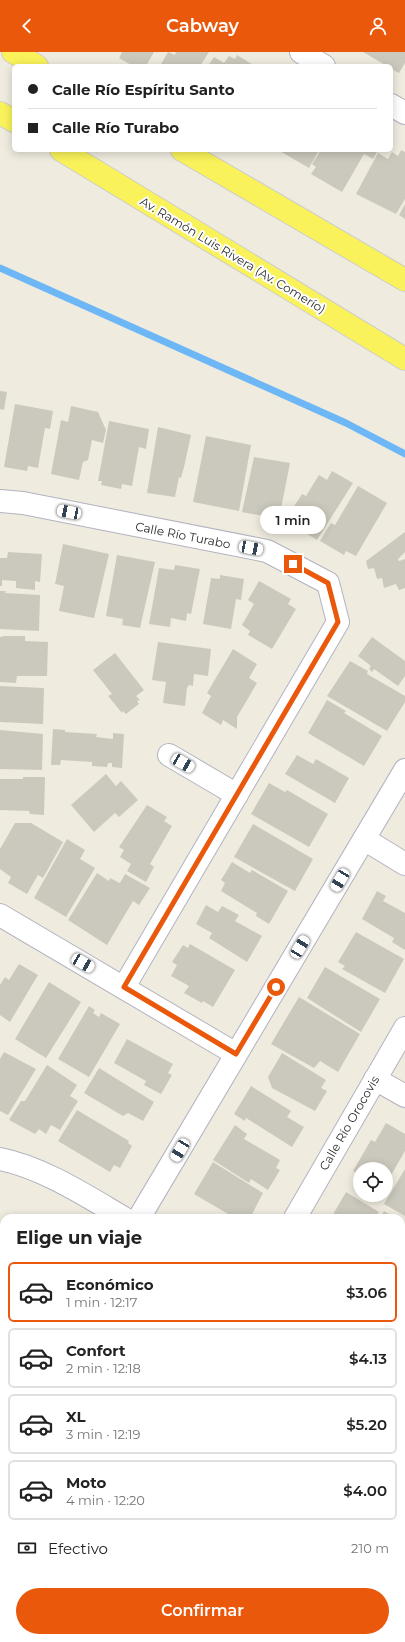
<!DOCTYPE html>
<html lang="es">
<head>
<meta charset="utf-8">
<style>
  :root { --surface:#fff; --page:#f6f6f6; --text:#222; --muted:#767676; --line:#e0e0e0; --accent:#ea580c }
  body { margin:0; font-family:Montserrat,sans-serif; background:var(--page); color:var(--text); height:100vh; display:flex; flex-direction:column; font-size:15px; white-space:nowrap }
  * { box-sizing:border-box; margin:0 }
  p { font-size:13px; color:var(--muted) }
  .icon { flex:none; width:22px; height:22px; fill:none; stroke:currentColor; stroke-width:2; stroke-linecap:round; stroke-linejoin:round }
  .map { position:relative; flex:1; overflow:hidden }
  .sheet { position:absolute; left:0px; top:1162px; width:405px; height:428px; display:flex; flex-direction:column; background:var(--surface); border-radius:12px 12px 0 0; box-shadow:0 2px 10px #0003 }
  .sheet>* { flex:none }
  .hud { position:absolute; left:12px; top:12px; width:381px; height:88px; border-radius:6px; box-shadow:0 2px 10px #0003; display:grid; align-content:center; height:88px; padding:0 16px; background:var(--surface) }
  .buttons { position:absolute; left:353px; top:1110px; display:grid; gap:8px }
  .buttons a { display:grid; place-items:center; width:40px; height:40px; border-radius:50%; background:var(--surface); box-shadow:0 2px 10px #0003; font-size:20px }
  .end { position:absolute; width:18px; height:18px; margin:-9px; border:5px solid #ea580c; background:#fff; box-shadow:0 0 0 2px #fff }
  .from { border-radius:50% }
  .bubble { position:absolute; height:28px; border-radius:14px; background:var(--surface); box-shadow:0 2px 10px #0003; font-size:13px; font-weight:600; line-height:28px; text-align:center }
  .car { position:absolute; width:12px; height:24px; margin:-12px -6px; border-radius:5px; box-shadow:0 0 3px 1px #0007; background:linear-gradient(#fff 24%,#345 0 40%,#fff 0 76%,#345 0 86%,#fff 0) }
  .hud b { display:flex; align-items:center; gap:14px; height:38px; font-size:15px }
  .hud b+b { border-top:1px solid var(--line) }
  .hud i { width:10px; height:10px; background:var(--text) }
  ul { padding:0; list-style:none }
  li { display:flex; align-items:center; gap:12px; height:60px; margin:0 8px 6px; padding:0 8px; border:2px solid var(--line); border-radius:6px }
  li div { flex:1 }
  li b { display:block; font-size:15px }
  li em { font-style:normal; font-weight:600 }
  li.current { border-color:var(--accent) }
  li>.icon { width:36px; height:36px; stroke-width:1.5 }
  h2 { padding:0 16px; font-size:18px; line-height:48px }
  .pay { display:flex; align-items:center; gap:10px; height:44px; padding:0 16px; font-size:15px }
  .pay p { margin-inline-start:auto }
  .primary-button { display:flex; gap:8px; margin-top:auto; padding:8px 16px }
  .primary-button a { flex:1; height:46px; border-radius:24px; background:var(--accent); color:#fff; font-size:16px; font-weight:600; line-height:46px; text-align:center }
  header { display:flex; justify-content:space-between; align-items:center; height:52px; padding:0 16px; background:var(--accent); color:#fff; font-size:18px; font-weight:600 }
  .map>svg:first-child { display:block }
  .lines { fill:none; stroke-linecap:round; stroke-linejoin:round }
  .stream { stroke:#6db7f6; stroke-width:7 }
  .building { fill:#cbc9bd }
  .street-casing { stroke:#b3b3c1; stroke-width:24 }
  .primary-casing { stroke:#cdcdcd; stroke-width:24 }
  .street { stroke:#fff; stroke-width:22 }
  .primary { stroke:#f9f25a; stroke-width:22 }
  .route { stroke:#ea580c; stroke-width:5 }
  .labels { text-anchor:middle; dominant-baseline:central; stroke-width:4; stroke-linejoin:round; paint-order:stroke }
  .street-label { font-size:12px; fill:#2d2d2d; stroke:#fff }
</style>
</head>
<body>
<header><svg class="icon" aria-label="back" viewBox="0 0 24 24"><path d="M15 5l-7 7 7 7"/></svg>Cabway<svg class="icon" aria-label="person" viewBox="0 0 24 24"><circle cx="12" cy="8" r="4"/><path d="M4 21q1-7 8-7t8 7"/></svg></header>
<div class="map">
<svg width="405" height="1590" viewBox="0 0 405 1590">
  <rect width="100%" height="100%" fill="#efebdf"/>
  <g class="lines">
    <!-- stream -->
    <path class="stream" d="M0 216 346 371 405 402"/>
  </g>
  <!-- building -->
  <path class="building" d="M122 0H154L146 14H133L119 6Z
    M168 0 175 3 176 0H209L200 14H160Z
    M363 0H405V11L399 21 391 17V14H387Z
    M237 3 255 14H208L214 5 224 11 229 4 235 7Z
    M278 98H319L309 116Z
    M321 98H378L373 107 364 102 342 140 311 122 316 115 312 112Z
    M401 98 405 100V147L396 162 356 142 378 101 388 107 392 100 398 104Z
    M405 152V167L399 163Z
    M0 339 7 340 4 358 0 357Z
    M15 352 53 359 50 377 45 376 38 416 28 414 27 419 4 415Z
    M71 354 98 360 106 378 103 391 92 388 88 408 83 410 79 428 51 422 61 368 68 370Z
    M109 369 149 377 146 397 139 395 132 434 122 432 121 437 101 433 102 429H98Z
    M158 375 191 383 184 415 181 426 179 425 175 445 147 441Z
    M206 384 251 393 239 459 193 450Z
    M254 405 290 411 279 467 242 460Z
    M332 419 353 431 317 488 285 468 302 442 306 444 319 423 327 428Z
    M358 434 387 451 356 504 346 499 344 503 320 489 331 471 335 473Z
    M405 480V500L398 507 399 509 405 507V536L399 538 396 532 384 536 382 526 377 527 374 516 368 517 366 509Z
    M63 492 109 502 94 566 59 559 64 534 55 532Z
    M8 500 42 502 40 530 35 529V538L16 536V529L2 528V534H0V506H7Z
    M117 503 155 510 140 576 122 573 123 567 106 564Z
    M175 513 200 517 191 562 187 561 186 569 171 566 170 575 149 572 159 516 174 518Z
    M220 523 244 527 241 548 236 547 231 577 203 572 211 526 220 527Z
    M259 529 291 547 288 552 296 557 272 597 248 583 250 579 242 573 254 552 248 548Z
    M0 539H6L5 541 40 543 39 579 0 577Z
    M4 584H25V589L48 590 47 624H17L16 631 0 630V585Z
    M372 585 405 609V624L398 634 374 617 372 620 369 617 371 614 358 604Z
    M158 590 211 597 208 624 194 622 193 634 189 633 187 636 185 654 163 651 166 630 152 628Z
    M233 597 257 612 249 626 257 631 237 665V677L223 668 221 673 202 661 211 644 207 641Z
    M115 601 144 638 136 644 140 648 137 649 139 652 126 662 123 659 122 661 108 644 112 642 93 618Z
    M350 609 368 619 367 622 405 644V650L387 679 327 644Z
    M0 634 44 636 43 672 0 670Z
    M327 648 346 659 344 661 382 684 364 714 308 681Z
    M53 677 65 678V680L97 682 96 685 113 687V681L124 682 122 716 112 715V711H108L107 715 92 714V710L61 708 60 713H51Z
    M0 678 43 682 42 718 0 717Z
    M297 703 313 712 316 707 349 726 335 751 285 722Z
    M106 722 116 734 121 729 138 748 119 765 115 761 94 780 71 753Z
    M23 725H45L44 763 30 762 29 759 0 758V727H23Z
    M269 731 285 740 287 738 328 762 309 795 251 762Z
    M147 753 167 765 164 769 172 774 150 812 154 815 146 830 127 819 131 812 120 805 124 798 119 795Z
    M15 771H31L63 790 43 826 38 823 27 842 8 831 11 825 0 817V797Z
    M253 772 313 807 295 839 234 805Z
    M67 787 85 798 80 807 95 816 66 865 34 846Z
    M232 810 250 821 252 818 288 839 269 872 256 864 257 861 221 839 225 831 221 828Z
    M97 821 109 829 110 826 120 831 125 822 150 836 139 853 133 849 107 893 68 868Z
    M377 839 386 844 383 849 405 861V898L392 890 394 886 362 867Z
    M206 853 218 860 222 854 239 863 235 869 262 884 247 910 209 886 212 881 196 872Z
    M356 880 404 907 385 941 342 917 345 914 338 910Z
    M190 892 235 918 213 955 203 949 202 951 184 941 189 934 171 924 177 913 172 910 183 893 188 896Z
    M19 912 38 923 10 970 0 963V933L5 925 9 928Z
    M325 915 380 947 361 980 307 946Z
    M49 930 81 950 46 1006 15 987Z
    M299 945 360 982 338 1020 320 1009 314 1016 271 992Z
    M89 954 95 958 93 961 99 965 101 961 120 972 89 1025 58 1007Z
    M127 987 173 1012 168 1021 172 1023 161 1042 144 1033 146 1029 114 1011Z
    M4 1000 36 1017 8 1063 0 1059V1007Z
    M282 1001 326 1028 321 1036 327 1039 315 1059 272 1036 268 1025Z
    M47 1013 77 1033 70 1044 78 1049 60 1078 51 1073 46 1082 39 1077 35 1082 9 1068 21 1049H25Z
    M99 1016 154 1050 143 1069 128 1061 123 1064 84 1041Z
    M251 1034 291 1059 287 1065 304 1075 292 1095 246 1066 245 1069 234 1062Z
    M77 1058 129 1089 128 1091 132 1094 120 1116 114 1113 110 1120 58 1089Z
    M386 1071 405 1082V1099L386 1132V1117H360V1123L353 1119 371 1088 375 1090Z
    M235 1073 247 1082 244 1087 280 1108 276 1116 280 1118 268 1138 251 1127 249 1131 213 1108Z
    M213 1110 263 1141 250 1166H235L194 1142Z
    M405 1117V1164L384 1152Z
    M346 1140 379 1160 375 1166H331Z
    M384 1159 395 1166H380Z
    M401 1169 405 1172V1209L401 1215Z
    M405 1214V1243L401 1240V1230L404 1224 401 1221Z
    M401 1317 405 1319V1337L401 1344Z
    M405 1350V1395L401 1393V1357Z
    M405 1442V1480L401 1478V1448Z
    M401 1556 405 1559V1590H371L373 1586H401Z
    M88 1586H100V1590H68Z
    M140 1586H169V1590H141Z
    M289 1586H303L304 1590H271Z"/>
  <g class="lines">
    <defs>
      <path id="street" d="M301 0 324 14
        M391 53 405 61
        M0 449 23 451 267 499 328 531 338 570 124 935
        M169 703 237 743
        M364 787 405 812
        M0 863 236 1002
        M375 1027 405 1044
        M0 1107C42 1115 88 1145 124 1166
        M139 1166 405 718
        M295 1166 405 976
        M401 1277 405 1280
        M401 1513 405 1515
        M24 1586 25 1590
        M233 1586 234 1590"/>
      <path id="primary" d="M13 0 37 14
        M0 61 14 69
        M61 98 405 307
        M182 98 405 228"/>
    </defs>
    <!-- street casing -->
    <use href="#street" class="street-casing"/>
    <!-- primary casing -->
    <use href="#primary" class="primary-casing"/>
    <!-- street -->
    <use href="#street" class="street"/>
    <!-- primary -->
    <use href="#primary" class="primary"/>
  </g>
  <g class="lines">
    <!-- route -->
    <path class="route" d="M276 935 236 1002 124 935 338 570 328 531 293 512"/>
  </g>
  <g class="labels">
    <!-- street labels -->
    <g class="street-label">
      <text transform="translate(233 203) rotate(31)">Av. Ramón Luis Rivera (Av. Comerío)</text>
      <text transform="translate(183 483) rotate(11)">Calle Río Turabo</text>
      <text transform="translate(349 1071) rotate(-60)">Calle Río Orocovis</text>
    </g>
  </g>
</svg>
<div class="buttons">
<a><svg class="icon" aria-label="locate" viewBox="0 0 24 24"><circle cx="12" cy="12" r="6"/><path d="M12 2v4M12 18v4M2 12h4M18 12h4"/></svg></a>
</div>
<i class="end from" style="left:276px;top:935px"></i>
<i class="end" style="left:293px;top:512px"></i>
<div class="bubble" style="left:260px;top:454px;width:66px">1 min</div>
<i class="car" style="left:69px;top:460px;rotate:281deg"></i>
<i class="car" style="left:251px;top:496px;rotate:101deg"></i>
<i class="car" style="left:183px;top:711px;rotate:120deg"></i>
<i class="car" style="left:340px;top:828px;rotate:211deg"></i>
<i class="car" style="left:300px;top:895px;rotate:31deg"></i>
<i class="car" style="left:83px;top:911px;rotate:120deg"></i>
<i class="car" style="left:180px;top:1098px;rotate:211deg"></i>
<div class="hud">
<b><i class="from"></i>Calle Río Espíritu Santo</b>
<b><i></i>Calle Río Turabo</b>
</div>
<section class="sheet">
<h2>Elige un viaje</h2>
<ul>
<li class="current"><svg class="icon" aria-label="car" viewBox="0 0 24 24"><path d="M5 17H2v-5l4-1 3-4h7l3 4 3 1v5h-3M9 17h6M6 11h13"/><circle cx="7" cy="17" r="2"/><circle cx="17" cy="17" r="2"/></svg><div><b>Económico</b><p>1 min · 12:17</p></div><em>$3.06</em></li>
<li><svg class="icon" aria-label="car" viewBox="0 0 24 24"><path d="M5 17H2v-5l4-1 3-4h7l3 4 3 1v5h-3M9 17h6M6 11h13"/><circle cx="7" cy="17" r="2"/><circle cx="17" cy="17" r="2"/></svg><div><b>Confort</b><p>2 min · 12:18</p></div><em>$4.13</em></li>
<li><svg class="icon" aria-label="car" viewBox="0 0 24 24"><path d="M5 17H2v-5l4-1 3-4h7l3 4 3 1v5h-3M9 17h6M6 11h13"/><circle cx="7" cy="17" r="2"/><circle cx="17" cy="17" r="2"/></svg><div><b>XL</b><p>3 min · 12:19</p></div><em>$5.20</em></li>
<li><svg class="icon" aria-label="car" viewBox="0 0 24 24"><path d="M5 17H2v-5l4-1 3-4h7l3 4 3 1v5h-3M9 17h6M6 11h13"/><circle cx="7" cy="17" r="2"/><circle cx="17" cy="17" r="2"/></svg><div><b>Moto</b><p>4 min · 12:20</p></div><em>$4.00</em></li>
</ul>
<div class="pay"><svg class="icon" aria-label="cash" viewBox="0 0 24 24"><path d="M3 7h18v10H3z"/><circle cx="12" cy="12" r="2"/></svg>Efectivo<p>210 m</p></div>
<div class="primary-button"><a>Confirmar</a></div>
</section>
</div>
</body>
</html>
